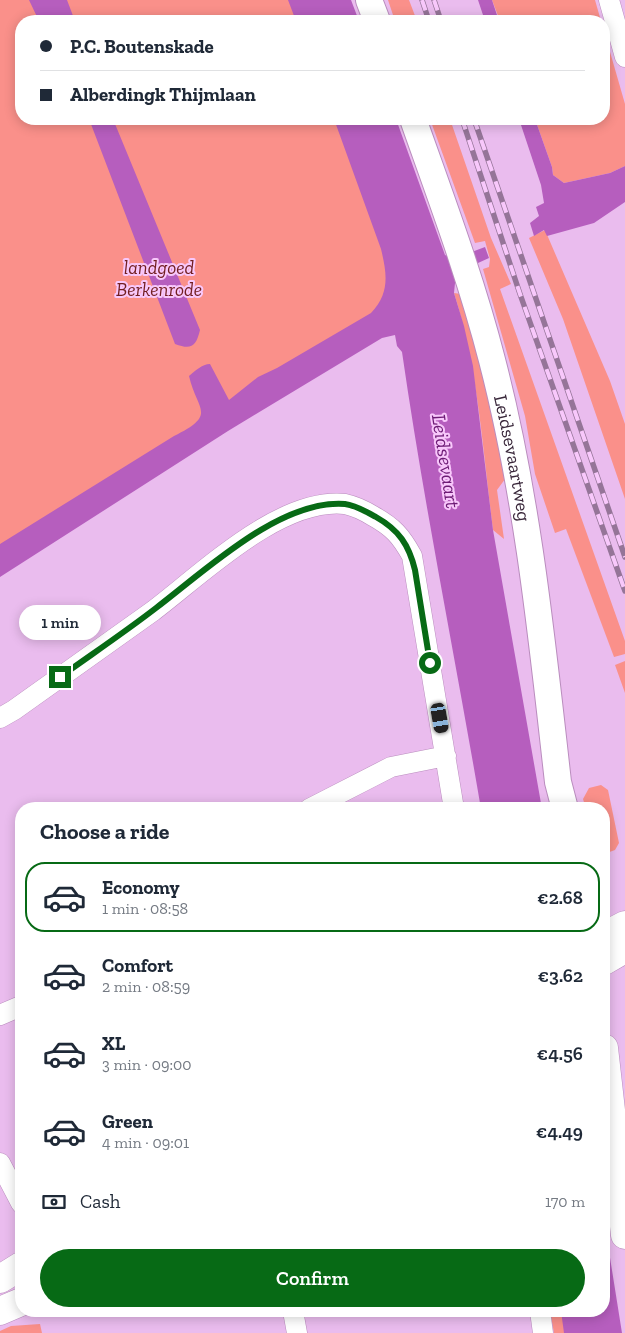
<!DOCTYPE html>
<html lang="en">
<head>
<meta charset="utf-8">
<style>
  :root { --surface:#fff; --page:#f6f6f7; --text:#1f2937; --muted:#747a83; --line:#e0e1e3; --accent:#076a15 }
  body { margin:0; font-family:"Zilla Slab",serif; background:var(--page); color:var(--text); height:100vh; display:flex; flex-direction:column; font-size:19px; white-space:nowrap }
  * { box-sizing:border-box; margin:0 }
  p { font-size:16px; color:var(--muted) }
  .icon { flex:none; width:28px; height:28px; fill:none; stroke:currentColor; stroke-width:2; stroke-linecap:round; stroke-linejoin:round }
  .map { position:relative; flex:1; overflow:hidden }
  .panel { position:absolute; left:15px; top:802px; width:595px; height:515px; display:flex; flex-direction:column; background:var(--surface); border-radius:20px; box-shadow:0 2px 12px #0003 }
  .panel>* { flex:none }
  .hud { position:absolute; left:15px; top:15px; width:595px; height:110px; border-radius:20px; box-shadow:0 2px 12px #0003; display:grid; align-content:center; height:110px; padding:0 25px; background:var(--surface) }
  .end { position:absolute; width:22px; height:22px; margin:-11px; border:6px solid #076a15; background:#fff; box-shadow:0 0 0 2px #fff }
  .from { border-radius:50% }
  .bubble { position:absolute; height:35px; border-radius:18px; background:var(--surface); box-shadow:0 2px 12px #0003; font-size:16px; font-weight:600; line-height:35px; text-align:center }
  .car { position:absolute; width:15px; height:30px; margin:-15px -8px; border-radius:6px; box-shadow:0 0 4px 1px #0007; background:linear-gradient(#222 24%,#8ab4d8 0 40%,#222 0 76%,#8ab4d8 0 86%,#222 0) }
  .hud b { display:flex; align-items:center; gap:18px; height:48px; font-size:19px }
  .hud b+b { border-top:1px solid var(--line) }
  .hud i { width:12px; height:12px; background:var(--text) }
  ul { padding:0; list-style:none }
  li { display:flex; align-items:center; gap:15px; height:70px; margin:0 10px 8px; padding:0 15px; border:2px solid transparent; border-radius:20px }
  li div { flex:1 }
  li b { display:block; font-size:19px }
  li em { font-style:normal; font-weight:600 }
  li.active { border-color:var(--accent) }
  li>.icon { width:45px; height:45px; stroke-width:1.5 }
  h2 { padding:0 25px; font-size:22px; line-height:60px }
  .pay { display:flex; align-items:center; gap:12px; height:55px; padding:0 25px; font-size:19px }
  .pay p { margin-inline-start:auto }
  .action { display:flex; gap:10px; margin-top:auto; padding:10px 25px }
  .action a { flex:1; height:58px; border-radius:30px; background:var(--accent); color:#fff; font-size:20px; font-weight:600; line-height:58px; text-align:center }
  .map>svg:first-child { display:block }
  .green { fill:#fa908a }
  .water { fill:#b65ebe }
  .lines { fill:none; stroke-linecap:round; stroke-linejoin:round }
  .minor-casing { stroke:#ba8dbe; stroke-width:21 }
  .tertiary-casing { stroke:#ba8dbe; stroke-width:28 }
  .secondary-casing { stroke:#ba8dbe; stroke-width:29 }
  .primary-casing { stroke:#ba8dbe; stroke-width:29 }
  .minor { stroke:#fff; stroke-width:20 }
  .tertiary { stroke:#fff; stroke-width:26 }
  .secondary { stroke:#fff; stroke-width:28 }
  .primary { stroke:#fff; stroke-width:28 }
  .rail-casing { stroke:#957598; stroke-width:5.5 }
  .rail { stroke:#f8c8fb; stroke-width:4; stroke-dasharray:11; stroke-linecap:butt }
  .route { stroke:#076a15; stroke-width:6 }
  .labels { text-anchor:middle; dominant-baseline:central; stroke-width:4; stroke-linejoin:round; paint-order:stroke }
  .park-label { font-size:19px; font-style:italic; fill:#721e20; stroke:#f8c8fb }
  .street-label { font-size:19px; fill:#3a283b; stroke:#f8c8fb }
  .water-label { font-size:20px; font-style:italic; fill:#6d1b75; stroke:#f8c8fb }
</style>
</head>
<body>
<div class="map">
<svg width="625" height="1333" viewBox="0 0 625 1333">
  <rect width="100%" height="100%" fill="#eabcee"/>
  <!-- green -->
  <path class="green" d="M0 0H310L317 21H21V119H350L414 304 0 550Z
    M388 0H409L417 21H395Z
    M492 0H595L601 21H500Z
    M604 31 625 104V166L610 173 564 183 553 175 552 167 535 119H604Z
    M430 119H450L491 238 511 284 500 289 625 641V654L614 657 566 529 555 533 535 474 525 416 483 269 489 267 490 259 485 241 475 243Z
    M545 230 610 381 625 424V499L563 319 529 238Z
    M454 293 461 294 474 321 508 475 497 490 504 539 493 530C483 451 478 369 454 293Z
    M625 661V693L615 665Z
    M601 785 608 790 619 843 615 850 604 854V809H586L583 799 589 788Z
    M550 1311H563L566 1333H554Z
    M40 1324 42 1333H0V1331L11 1326Z"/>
  <!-- water -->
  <path class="water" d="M29 0H67L75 21H39Z
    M288 0H351L359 21H296Z
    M478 0H492L499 21H485Z
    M89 119H113L200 330C196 347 191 350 175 344Z
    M334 119H396L445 255 453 259 485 247 489 258 456 273 454 293 464 326 473 366 493 530 542 809H481C455 656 424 505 402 352L397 346 395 335 382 338 228 431 0 577V544L174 436C218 414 197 411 189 376 195 371 202 364 210 364L229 400 258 377 277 368 371 313C390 293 387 274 381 249Z
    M519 119H535L552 167 553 175 564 183 610 173 625 166V202L594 223 547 236 544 230 534 236 530 223 539 216 536 207 544 203 541 185Z
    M604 1220 622 1333H564L561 1311H604Z"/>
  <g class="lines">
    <defs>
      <path id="minor" d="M609 0 625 57
        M0 718 14 710C60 677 107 644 153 611 202 574 280 497 345 504 354 506 365 511 373 516 393 527 401 536 412 556L454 809
        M309 809 391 767 446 756
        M0 1015 21 1006
        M0 1163 21 1203
        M293 1311 297 1333
        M540 1311 543 1333"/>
      <g id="tertiary">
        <path d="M369 0 377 21"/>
        <path id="s1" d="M413 119C441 198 471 278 492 360 528 498 542 641 558 782L565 809"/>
      </g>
      <path id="secondary" d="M604 1048 625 1235"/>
      <path id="primary" d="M604 936 625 925
        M604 961 625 949
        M0 1279 21 1266
        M0 1311 21 1302"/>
    </defs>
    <!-- minor casing -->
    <use href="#minor" class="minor-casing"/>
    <!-- tertiary casing -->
    <use href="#tertiary" class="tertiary-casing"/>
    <!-- secondary casing -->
    <use href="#secondary" class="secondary-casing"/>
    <!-- primary casing -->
    <use href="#primary" class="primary-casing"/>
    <!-- minor -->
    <use href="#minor" class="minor"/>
    <!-- tertiary -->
    <use href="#tertiary" class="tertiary"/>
    <!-- secondary -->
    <use href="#secondary" class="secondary"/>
    <!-- primary -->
    <use href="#primary" class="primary"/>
    <defs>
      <path id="rail" d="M422 0 429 21
        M434 0 441 21
        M462 119 520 294 625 591
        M474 119 625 557"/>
    </defs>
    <!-- rail casing -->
    <use href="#rail" class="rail-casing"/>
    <!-- rail -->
    <use href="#rail" class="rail"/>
  </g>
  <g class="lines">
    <!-- route -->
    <path class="route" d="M60 677C92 654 125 632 156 608 205 571 280 499 345 504 355 505 367 512 376 517 399 530 409 545 415 570L430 663"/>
  </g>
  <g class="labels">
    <!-- park labels -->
    <g class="park-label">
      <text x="159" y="267">landgoed<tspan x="159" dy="22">Berkenrode</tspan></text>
    </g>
    <!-- street labels -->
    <g class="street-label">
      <text stroke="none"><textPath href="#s1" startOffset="354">Leidsevaartweg</textPath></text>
    </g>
    <!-- water labels -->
    <g class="water-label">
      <text transform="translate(446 461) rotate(81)">Leidsevaart</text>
    </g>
  </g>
</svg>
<i class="end from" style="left:430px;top:663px"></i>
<i class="end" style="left:60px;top:677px"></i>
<div class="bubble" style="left:19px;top:605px;width:82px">1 min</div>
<i class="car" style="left:440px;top:718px;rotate:170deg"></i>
<div class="hud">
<b><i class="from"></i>P.C. Boutenskade</b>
<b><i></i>Alberdingk Thijmlaan</b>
</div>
<section class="panel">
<h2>Choose a ride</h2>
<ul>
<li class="active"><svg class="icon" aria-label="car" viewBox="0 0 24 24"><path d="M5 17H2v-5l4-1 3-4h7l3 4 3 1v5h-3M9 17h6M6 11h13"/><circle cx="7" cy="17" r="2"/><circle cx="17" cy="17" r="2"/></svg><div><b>Economy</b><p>1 min · 08:58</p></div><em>€2.68</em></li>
<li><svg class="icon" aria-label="car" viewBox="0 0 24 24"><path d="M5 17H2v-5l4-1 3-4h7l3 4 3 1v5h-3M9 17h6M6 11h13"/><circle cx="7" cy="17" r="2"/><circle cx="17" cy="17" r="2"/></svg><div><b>Comfort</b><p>2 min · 08:59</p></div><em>€3.62</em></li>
<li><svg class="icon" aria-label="car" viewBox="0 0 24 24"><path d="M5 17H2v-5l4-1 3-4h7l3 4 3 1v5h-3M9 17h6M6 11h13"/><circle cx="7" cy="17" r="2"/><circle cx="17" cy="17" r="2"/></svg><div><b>XL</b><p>3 min · 09:00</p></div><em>€4.56</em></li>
<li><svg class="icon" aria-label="car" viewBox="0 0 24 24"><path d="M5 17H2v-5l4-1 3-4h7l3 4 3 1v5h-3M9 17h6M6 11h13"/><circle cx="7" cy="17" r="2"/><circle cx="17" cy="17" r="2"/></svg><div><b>Green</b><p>4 min · 09:01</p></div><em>€4.49</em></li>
</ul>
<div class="pay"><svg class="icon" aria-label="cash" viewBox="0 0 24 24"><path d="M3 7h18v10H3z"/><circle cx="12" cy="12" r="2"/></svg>Cash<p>170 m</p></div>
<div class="action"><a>Confirm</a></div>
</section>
</div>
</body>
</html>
